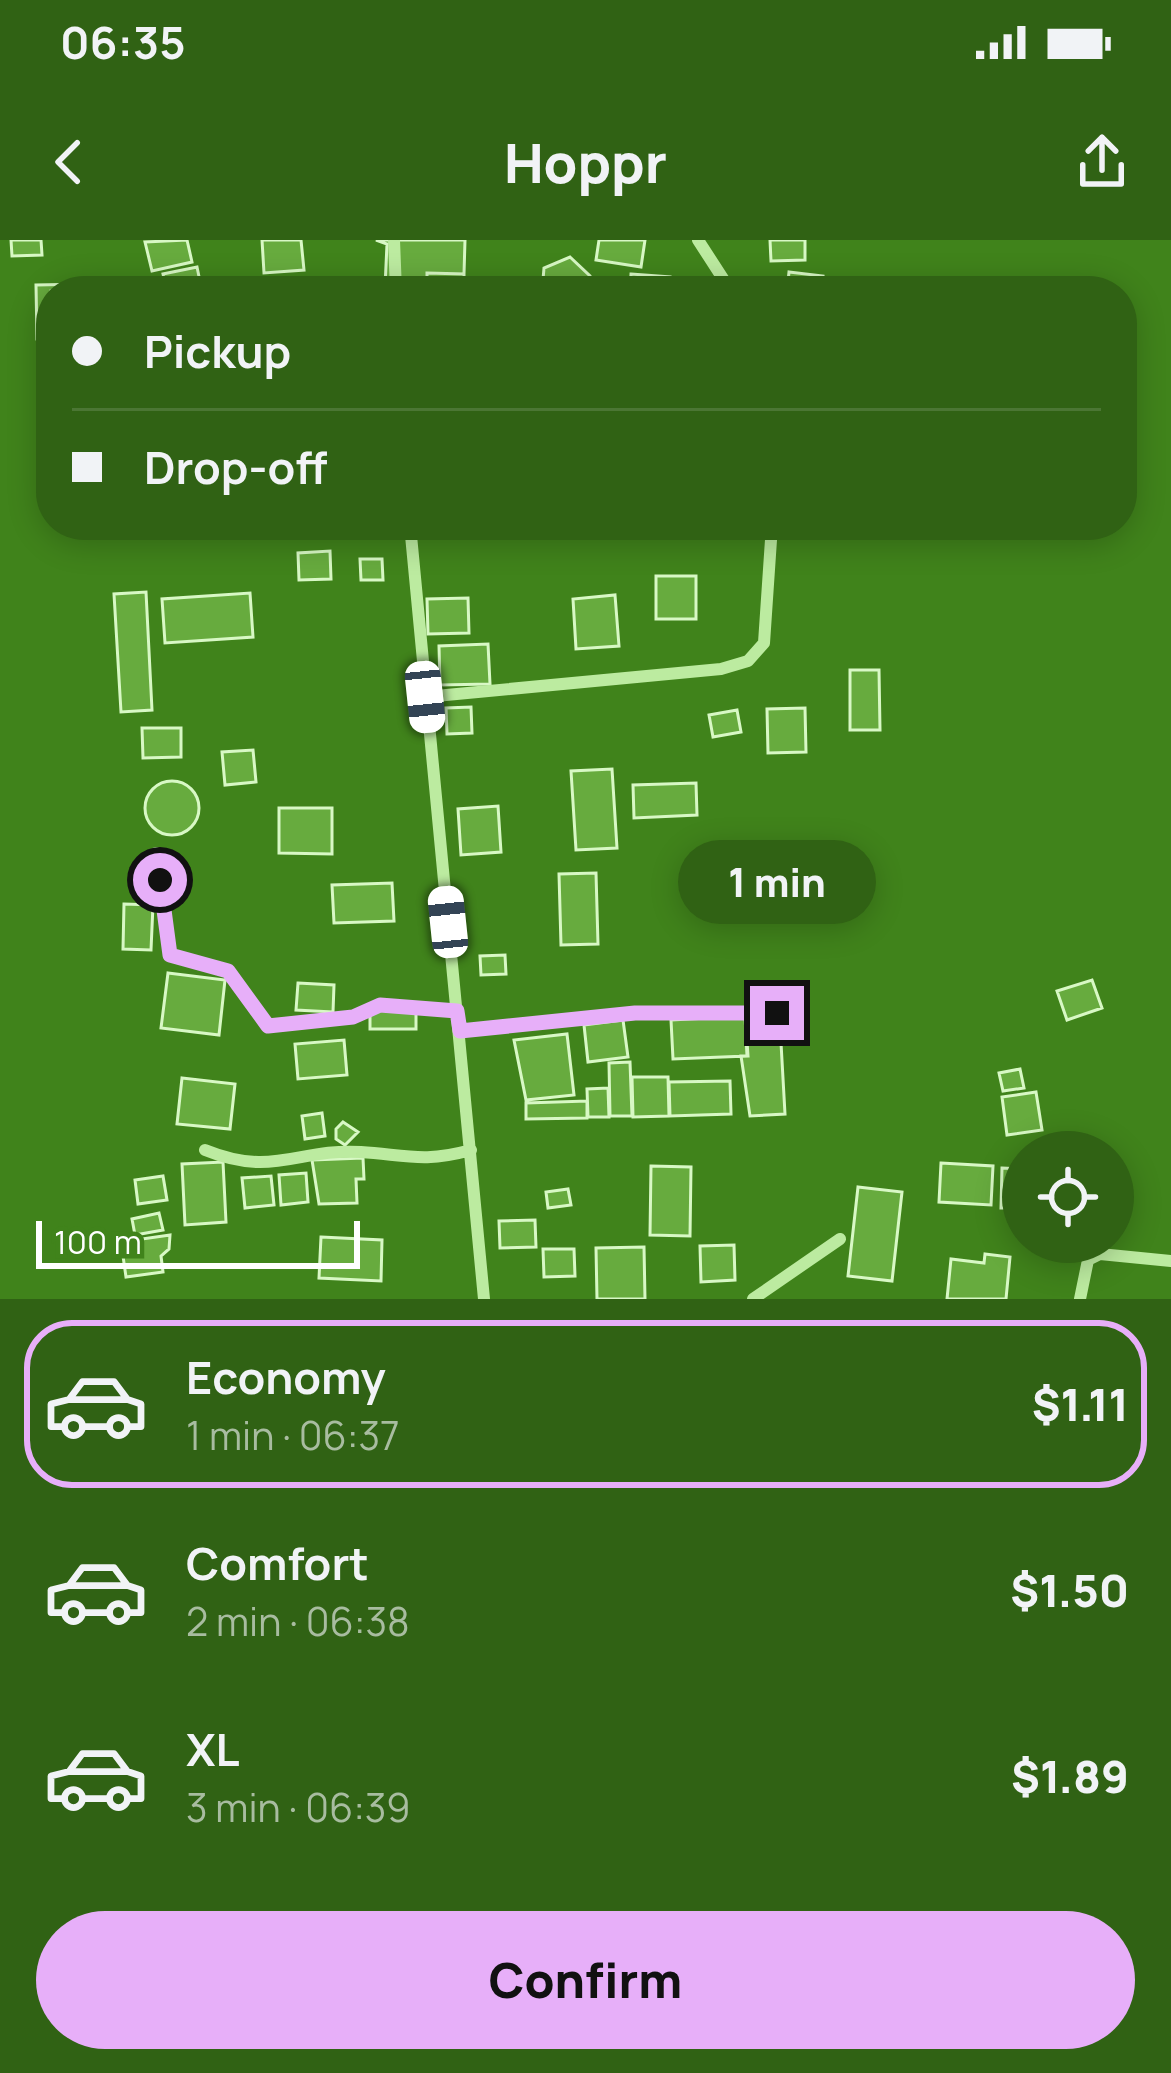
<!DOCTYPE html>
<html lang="en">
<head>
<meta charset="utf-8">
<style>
  :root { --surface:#306214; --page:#38681d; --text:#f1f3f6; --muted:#a8bca0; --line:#4b7634; --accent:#e7aff9 }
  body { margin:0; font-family:Manrope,sans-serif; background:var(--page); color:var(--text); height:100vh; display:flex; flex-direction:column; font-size:45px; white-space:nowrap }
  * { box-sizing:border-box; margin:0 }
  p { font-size:39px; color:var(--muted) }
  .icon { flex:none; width:66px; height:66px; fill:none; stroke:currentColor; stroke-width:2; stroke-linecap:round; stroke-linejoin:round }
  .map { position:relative; height:1059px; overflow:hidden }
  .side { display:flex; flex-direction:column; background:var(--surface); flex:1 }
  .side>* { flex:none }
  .hud { position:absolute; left:36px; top:36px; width:1101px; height:264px; border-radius:48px; box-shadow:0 6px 30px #0003; display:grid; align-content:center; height:264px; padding:0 36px; background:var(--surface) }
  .controls { position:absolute; left:1002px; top:891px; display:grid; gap:24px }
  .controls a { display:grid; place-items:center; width:132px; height:132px; border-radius:50%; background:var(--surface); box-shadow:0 6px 30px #0003; font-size:60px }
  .scale { position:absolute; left:36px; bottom:30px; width:324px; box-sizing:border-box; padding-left:12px; border:6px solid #fff; border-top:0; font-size:33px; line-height:42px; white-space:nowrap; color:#fff; -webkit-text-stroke:9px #40831b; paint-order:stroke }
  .end { position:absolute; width:54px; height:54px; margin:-27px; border:15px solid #e7aff9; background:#111; box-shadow:0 0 0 6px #111 }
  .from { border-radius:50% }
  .bubble { position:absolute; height:84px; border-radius:42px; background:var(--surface); box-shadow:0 6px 30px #0003; font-size:39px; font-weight:800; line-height:84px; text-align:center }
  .car { position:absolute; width:36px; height:72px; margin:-36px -18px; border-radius:15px; box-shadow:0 0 9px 3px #0007; background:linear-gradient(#fff 24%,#345 0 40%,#fff 0 76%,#345 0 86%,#fff 0) }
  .hud b { display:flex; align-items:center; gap:42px; height:114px; font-size:45px }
  .hud b+b { border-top:3px solid var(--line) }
  .hud i { width:30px; height:30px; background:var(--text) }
  ul { padding:21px 0 0; list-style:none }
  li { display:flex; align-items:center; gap:36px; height:168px; margin:0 24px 18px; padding:0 12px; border:6px solid transparent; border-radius:48px }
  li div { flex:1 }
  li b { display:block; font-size:45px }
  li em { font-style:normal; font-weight:800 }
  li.current { border-color:var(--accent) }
  li>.icon { width:108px; height:108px; stroke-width:1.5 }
  .cta { display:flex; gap:24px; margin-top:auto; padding:24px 36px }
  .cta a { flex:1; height:138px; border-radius:72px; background:var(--accent); color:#111; font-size:48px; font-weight:800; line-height:138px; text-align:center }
  .status { display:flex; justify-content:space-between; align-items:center; height:84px; padding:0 60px; background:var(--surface); direction:ltr }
  .status svg { height:33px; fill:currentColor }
  header { display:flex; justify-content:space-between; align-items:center; height:156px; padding:0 36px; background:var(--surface); font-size:54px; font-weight:800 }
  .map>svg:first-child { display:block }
  .building { fill:#67ab3e; stroke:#d8f8c5; stroke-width:3 }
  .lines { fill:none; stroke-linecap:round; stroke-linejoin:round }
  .street { stroke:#bceba0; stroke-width:12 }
  .route { stroke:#e7aff9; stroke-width:15 }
</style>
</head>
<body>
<div class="status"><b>06:35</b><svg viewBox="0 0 49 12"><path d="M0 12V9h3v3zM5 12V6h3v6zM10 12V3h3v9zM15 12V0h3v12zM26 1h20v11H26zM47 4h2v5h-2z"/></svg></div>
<header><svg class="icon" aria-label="back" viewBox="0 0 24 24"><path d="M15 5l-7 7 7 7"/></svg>Hoppr<svg class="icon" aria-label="share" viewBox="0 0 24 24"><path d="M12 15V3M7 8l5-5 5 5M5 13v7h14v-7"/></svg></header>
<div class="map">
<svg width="1171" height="1059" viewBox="0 0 1171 1059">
  <rect width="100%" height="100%" fill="#40831b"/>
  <!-- building -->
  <path class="building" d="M11 0H41L42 15 12 16Z
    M187 0 192 22 152 31 145 2Z
    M262 0H301L304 30 264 33Z
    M376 0H465L464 34 427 33V48L385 47 387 4Z
    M599 0H645L641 27 596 20Z
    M770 0H805V20L771 21Z
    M570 17 590 36V51H542L544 28Z
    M197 27 202 51H167L163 34Z
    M789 32 823 36 822 51H787Z
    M427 33 464 34V51H427Z
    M631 34 670 37 669 51H630Z
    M88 44V51H51V99H37L36 45Z
    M330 311 331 339 299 340 298 313Z
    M360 319H382L383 340H361Z
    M656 336H696V379H656Z
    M146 352 152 470 121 472 114 354Z
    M250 353 253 397 165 403 162 359Z
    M615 355 619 406 576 409 573 359Z
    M468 358 469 393 428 394 427 359Z
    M488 404 490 444 440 445 439 406Z
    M850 430H879L880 490H850Z
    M471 467 472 493 447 494 446 468Z
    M805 468 806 512 768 513 767 469Z
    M737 470 741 492 713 497 709 475Z
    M142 488H181V517L143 518Z
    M253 510 256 542 225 545 222 512Z
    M612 529 617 608 576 610 571 531Z
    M145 568a27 27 0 1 1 54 0a27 27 0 1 1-54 0Z
    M696 543 697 575 634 578 633 545Z
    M498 566 501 612 461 615 458 569Z
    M279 568H332V614L279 613Z
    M596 633 598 704 561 705 559 634Z
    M823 637 831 668 793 677 785 646Z
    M392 643 394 681 334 683 332 645Z
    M124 664 153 665 151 710 123 709Z
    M505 715 506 734 481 735 480 716Z
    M168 733 225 740 219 795 161 788Z
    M1092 740 1102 768 1067 780 1057 751Z
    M298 743 334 745 333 772 296 770Z
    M370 770H416V789H370Z
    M745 776 747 816 673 819 671 780Z
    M623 780 628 817 588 822 584 785Z
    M780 785 785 874 750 876 741 816H748L746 787Z
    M567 794 574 855 526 860 514 800Z
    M344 800 347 835 298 839 295 804Z
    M630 822 632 876H610L609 823Z
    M1020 829 1024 848 1003 851 999 833Z
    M632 837H668L669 876 633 877Z
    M182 838 235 844 230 889 177 884Z
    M730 841 731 874 670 876 669 842Z
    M608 848 609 877H588L587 849Z
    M1036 852 1042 890 1007 895 1002 857Z
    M587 861V878L526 879V863Z
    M322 873 325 896 305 899 302 876Z
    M343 882 358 892 345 905 336 899V889Z
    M363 918 364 939H356L357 963 319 964 312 920Z
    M223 922 226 982 185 985 182 924Z
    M941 923 993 926 991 965 939 962Z
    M651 926 691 927 690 996 650 995Z
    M1002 928 1023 929V968H1001Z
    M306 933 308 962 281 965 279 935Z
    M163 936 167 960 138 964 135 940Z
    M271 936 274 965 245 968 242 938Z
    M858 947 902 952 892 1041 848 1036Z
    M568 949 571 965 548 968 546 952Z
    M159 973 163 990 135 995 132 979Z
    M535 980 536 1007 500 1008 499 981Z
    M170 995 169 1009 161 1016 163 1032 126 1037 121 1002Z
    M321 997 382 1000 381 1041 319 1038Z
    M734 1005 735 1040 701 1042 700 1006Z
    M644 1007 645 1059H597L596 1008Z
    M543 1009H574L575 1036 544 1037Z
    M985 1014 1010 1017 1006 1059H947L951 1019 984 1023Z"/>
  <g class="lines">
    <!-- street -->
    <path class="street" d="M394 0 396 51
      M698 0 731 51
      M410 285 484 1059
      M425 457 721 429 748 421 764 403 772 285
      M156 613 170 715 228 731 268 786 353 777 380 765 457 771
      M460 791 636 773H777
      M205 910C274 938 298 908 361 912 406 915 424 923 471 910
      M753 1059 840 999
      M1080 1059 1088 1020 1100 1014 1171 1021"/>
  </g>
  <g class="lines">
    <!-- route -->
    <path class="route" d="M160 640 170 715 228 731 268 786 353 777 380 765 457 771 460 791 635 773H777"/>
  </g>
</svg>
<div class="controls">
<a><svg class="icon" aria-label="locate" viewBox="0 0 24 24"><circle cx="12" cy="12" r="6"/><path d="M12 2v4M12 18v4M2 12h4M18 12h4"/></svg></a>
</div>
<div class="scale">100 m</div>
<i class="end from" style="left:160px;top:640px"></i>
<i class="end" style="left:777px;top:773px"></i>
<div class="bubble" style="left:678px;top:600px;width:198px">1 min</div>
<i class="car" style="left:425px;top:457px;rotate:174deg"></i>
<i class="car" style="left:448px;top:682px;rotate:354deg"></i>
<div class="hud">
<b><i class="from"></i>Pickup</b>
<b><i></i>Drop-off</b>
</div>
</div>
<section class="side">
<ul>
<li class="current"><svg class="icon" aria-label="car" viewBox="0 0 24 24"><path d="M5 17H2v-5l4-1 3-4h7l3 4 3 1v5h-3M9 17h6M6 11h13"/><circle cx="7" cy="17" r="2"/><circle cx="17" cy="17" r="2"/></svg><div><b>Economy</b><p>1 min · 06:37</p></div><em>$1.11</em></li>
<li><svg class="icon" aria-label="car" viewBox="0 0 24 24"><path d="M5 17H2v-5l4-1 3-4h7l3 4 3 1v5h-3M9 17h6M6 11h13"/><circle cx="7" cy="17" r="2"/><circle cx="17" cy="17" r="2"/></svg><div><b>Comfort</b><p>2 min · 06:38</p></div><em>$1.50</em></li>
<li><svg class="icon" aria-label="car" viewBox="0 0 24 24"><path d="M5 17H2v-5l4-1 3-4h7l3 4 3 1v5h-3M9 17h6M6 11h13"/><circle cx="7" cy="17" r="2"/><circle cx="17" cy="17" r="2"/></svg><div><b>XL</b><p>3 min · 06:39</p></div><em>$1.89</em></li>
</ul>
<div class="cta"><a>Confirm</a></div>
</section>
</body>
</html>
